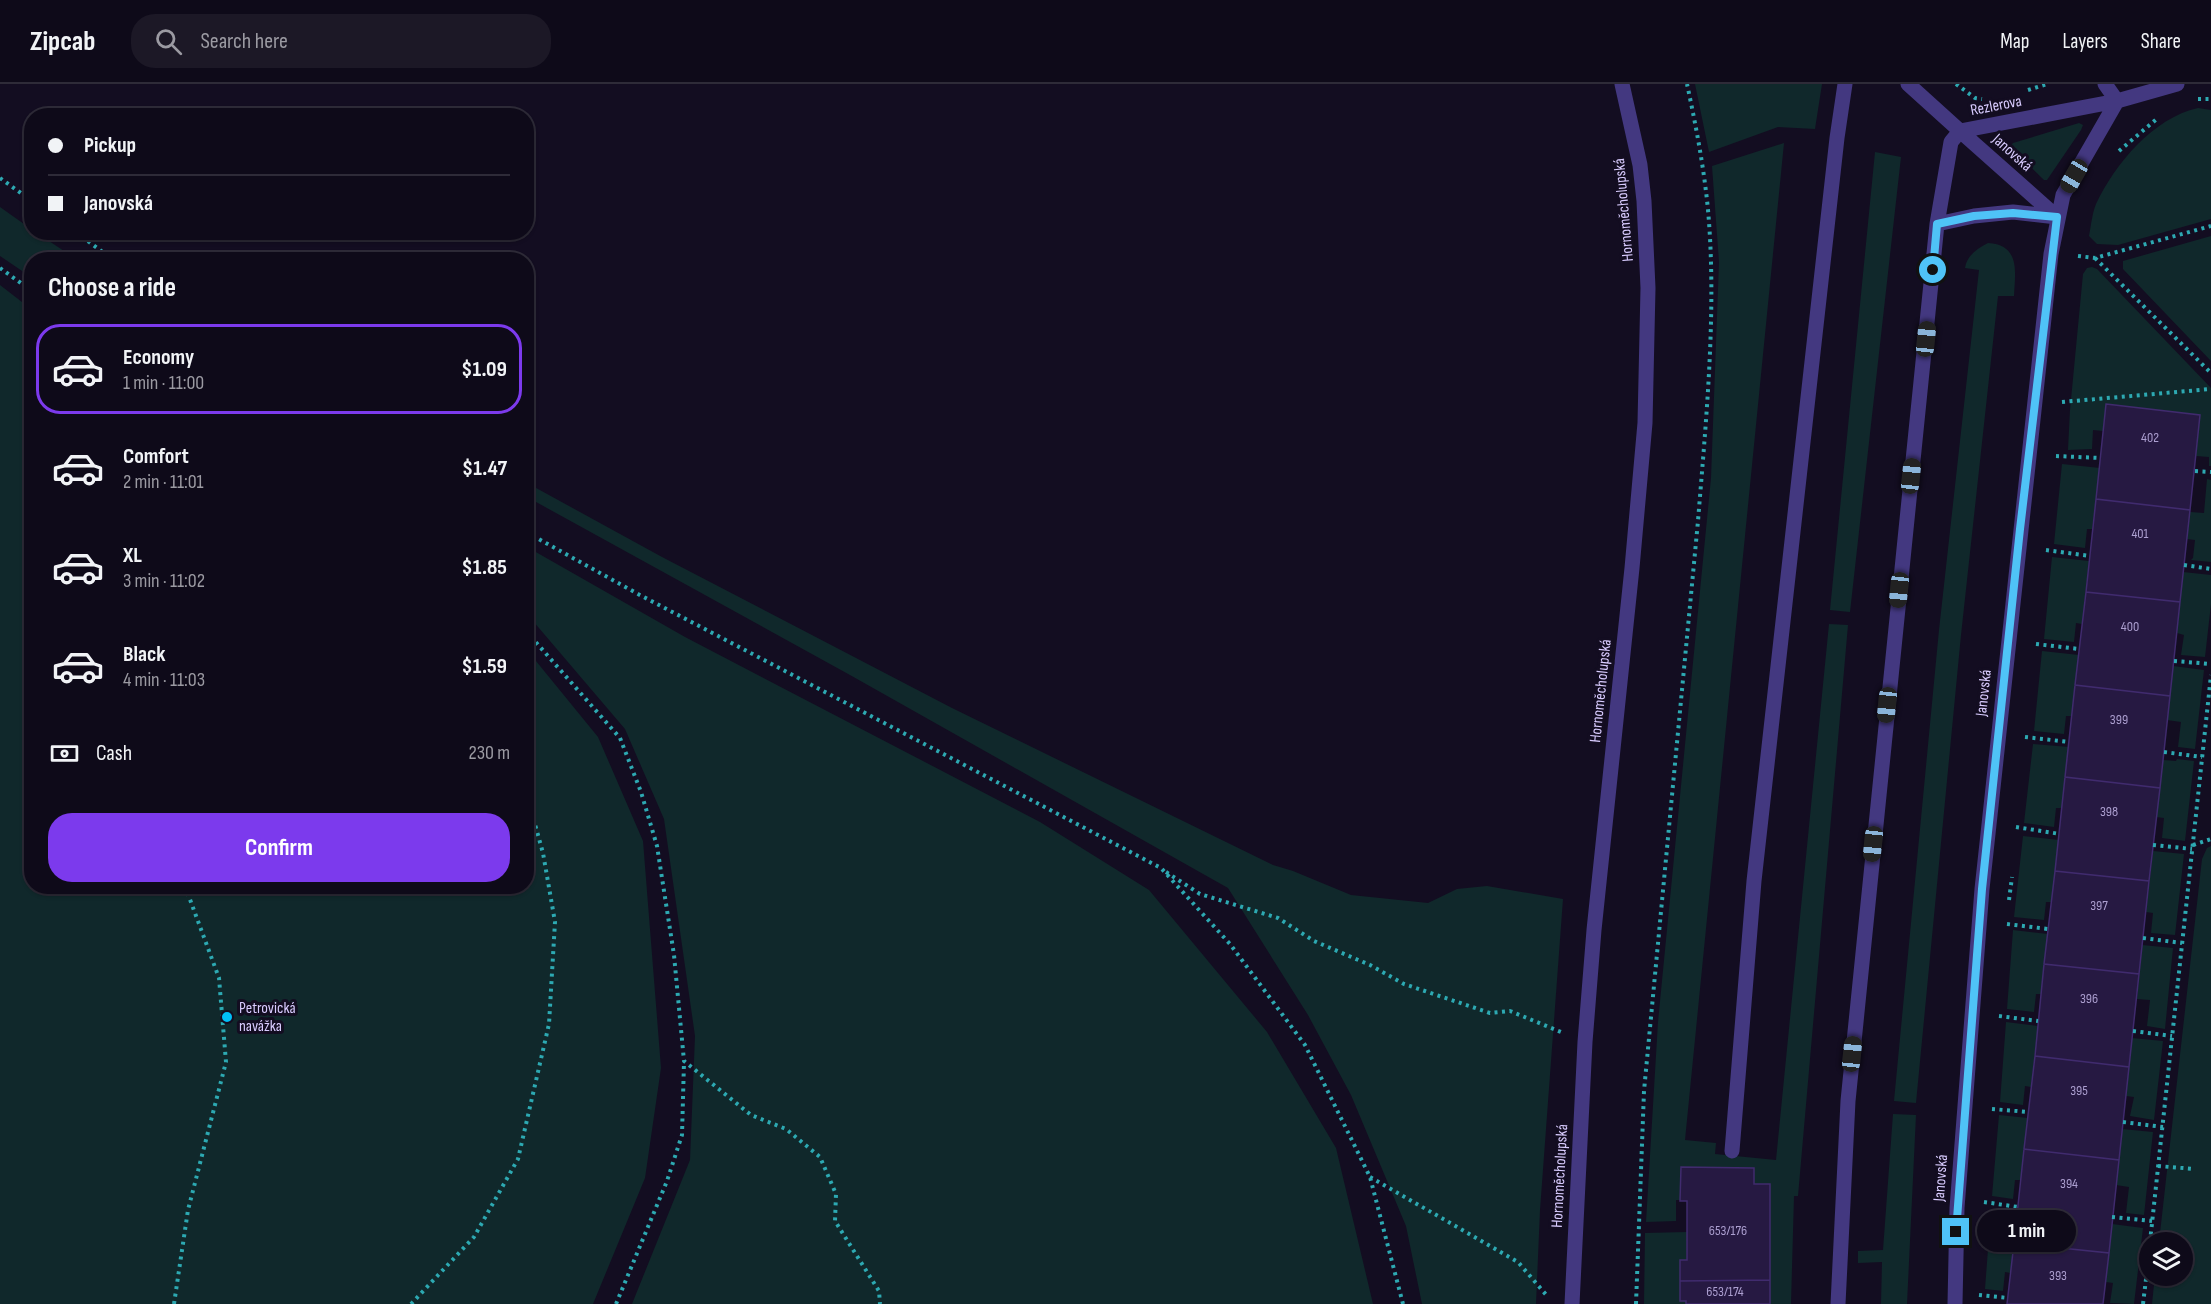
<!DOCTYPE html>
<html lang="en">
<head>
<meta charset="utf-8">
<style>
  :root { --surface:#0e0a19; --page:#1c1826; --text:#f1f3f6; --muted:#9b9aa2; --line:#2e2b38; --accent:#7c3aed }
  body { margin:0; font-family:"Sofia Sans Condensed",sans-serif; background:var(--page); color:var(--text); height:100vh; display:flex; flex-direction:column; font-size:22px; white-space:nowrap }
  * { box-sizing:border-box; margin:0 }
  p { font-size:20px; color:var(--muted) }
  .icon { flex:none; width:33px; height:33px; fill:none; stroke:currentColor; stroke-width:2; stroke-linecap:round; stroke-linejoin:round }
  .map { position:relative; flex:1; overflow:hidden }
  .drawer { position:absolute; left:24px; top:168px; width:510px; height:642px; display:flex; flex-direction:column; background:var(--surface); border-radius:24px; box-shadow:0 2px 4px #0004,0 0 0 2px var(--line) }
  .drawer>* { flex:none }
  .hud { position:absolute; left:24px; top:24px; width:510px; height:132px; border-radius:24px; box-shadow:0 2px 4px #0004,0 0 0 2px var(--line); display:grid; align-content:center; height:132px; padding:0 24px; background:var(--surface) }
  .controls { position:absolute; left:2139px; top:1148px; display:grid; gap:12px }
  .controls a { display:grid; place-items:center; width:54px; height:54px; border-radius:50%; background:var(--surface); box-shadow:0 2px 4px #0004,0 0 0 2px var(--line); font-size:30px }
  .end { position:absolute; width:27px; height:27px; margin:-14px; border:8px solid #4fc3f7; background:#111; box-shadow:0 0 0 3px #111 }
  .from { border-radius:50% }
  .bubble { position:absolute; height:42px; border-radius:21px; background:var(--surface); box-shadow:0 2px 4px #0004,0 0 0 2px var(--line); font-size:20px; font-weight:700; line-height:42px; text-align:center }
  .car { position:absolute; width:18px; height:36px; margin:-18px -9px; border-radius:8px; box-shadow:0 0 4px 2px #0007; background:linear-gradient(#222 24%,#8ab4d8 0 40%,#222 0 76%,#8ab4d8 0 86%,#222 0) }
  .hud b { display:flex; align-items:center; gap:21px; height:57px; font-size:22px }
  .hud b+b { border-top:2px solid var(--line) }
  .hud i { width:15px; height:15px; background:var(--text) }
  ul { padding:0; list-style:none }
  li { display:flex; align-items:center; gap:18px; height:90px; margin:0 12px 9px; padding:0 12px; border:3px solid transparent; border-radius:24px }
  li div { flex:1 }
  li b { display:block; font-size:22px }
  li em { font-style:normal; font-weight:700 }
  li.selected { border-color:var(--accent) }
  li>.icon { width:54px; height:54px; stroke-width:1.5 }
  h2 { padding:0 24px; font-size:27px; line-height:72px }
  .pay { display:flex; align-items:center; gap:15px; height:66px; padding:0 24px; font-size:22px }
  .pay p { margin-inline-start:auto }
  .button { display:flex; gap:12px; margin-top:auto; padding:12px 24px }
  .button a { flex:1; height:69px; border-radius:24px; background:var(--accent); color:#fff; font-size:24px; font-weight:700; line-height:69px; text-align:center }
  header { display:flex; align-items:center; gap:36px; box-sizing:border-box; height:84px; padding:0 30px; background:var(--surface); border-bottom:2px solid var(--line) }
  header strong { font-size:28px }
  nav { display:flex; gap:33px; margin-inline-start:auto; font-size:21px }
  .search { width:420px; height:54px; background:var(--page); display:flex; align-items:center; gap:15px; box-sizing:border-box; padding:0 21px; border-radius:24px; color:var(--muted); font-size:22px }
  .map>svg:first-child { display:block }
  .green { fill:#10282b }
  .building { fill:#261942; stroke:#402b6e; stroke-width:1.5 }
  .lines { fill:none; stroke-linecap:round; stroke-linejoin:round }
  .path { stroke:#2da9b2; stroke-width:4; stroke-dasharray:3 4.5; stroke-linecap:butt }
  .minor { stroke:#433880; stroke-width:15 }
  .route { stroke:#4fc3f7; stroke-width:8 }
  .poi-dot { fill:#00bff7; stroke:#130d21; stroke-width:2 }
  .labels { text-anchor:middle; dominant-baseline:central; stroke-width:6; stroke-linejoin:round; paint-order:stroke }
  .number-label { font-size:14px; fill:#ac9fd0 }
  .street-label { font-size:16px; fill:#d9ccff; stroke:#130d21 }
  .poi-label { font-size:16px; fill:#d9ccff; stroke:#130d21; text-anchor:start }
</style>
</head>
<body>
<header>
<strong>Zipcab</strong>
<div class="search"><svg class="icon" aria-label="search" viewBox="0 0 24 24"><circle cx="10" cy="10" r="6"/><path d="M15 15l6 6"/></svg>Search here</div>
<nav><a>Map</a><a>Layers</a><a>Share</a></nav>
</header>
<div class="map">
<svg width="2211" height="1220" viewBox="0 0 2211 1220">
  <rect width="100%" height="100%" fill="#130d21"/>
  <!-- green -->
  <path class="green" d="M1695 0H1822L1815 45 1778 43 1709 68Z
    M2198 24 2211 26V135L2118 161 2097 160 2089 152C2091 142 2092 130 2096 120 2115 80 2153 34 2198 24Z
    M2079 39 2083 41 2081 46 2047 96H2044L2010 63 2013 59Z
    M1784 59 1685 1056 1716 1059 1715 1070 1776 1076 1829 540 1848 541 1798 1112H1794L1791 1220H1770V1100H1754V1084L1681 1083V1116H1676V1137L1646 1138 1658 938 1711 394 1719 178 1712 82Z
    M1875 68 1901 73 1850 528 1830 526Z
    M0 123 31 145 32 148 37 149 76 175 32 176 31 193 0 172Z
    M2211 152V277L2123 185V177Z
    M1988 159C2021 161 2015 189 2014 212H1998L1961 551 1916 1019 1894 1017 1939 546 1979 186 1965 184C1967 171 1977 165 1988 159Z
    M2092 183 2097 185 2211 304V382H2209V373L2196 372 2200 331 2106 321 2103 347 2093 346 2092 365 2068 366 2070 326 2083 190 2087 184Z
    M0 201 31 225 32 802H526L527 566 598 653 643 757 661 984 645 1094 593 1220H0Z
    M2062 380 2100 384 2092 445H2087L2085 464 2054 460Z
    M2207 395 2211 396V478L2191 476 2193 474 2195 456 2187 455 2190 428 2204 429Z
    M527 399 662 473 952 624 1273 781 1293 787 1351 811 1428 819 1457 805 1487 802 1563 815 1540 1126 1536 1220H1422L1406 1142 1351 1011 1308 931 1228 804 850 591 527 413Z
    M527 463 685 553 1040 738 1149 806 1267 948 1336 1064 1373 1220H632L690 1076 695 952 664 735 625 645 527 530Z
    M2052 473 2089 477 2082 540 2076 539 2074 558 2044 555Z
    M2183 488 2211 491V520L2205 573 2181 571 2184 551 2177 549Z
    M2042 567 2079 571 2072 632H2066L2064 650 2034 647Z
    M2173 582 2204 586 2195 665 2178 663 2181 638 2167 636Z
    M2033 660 2069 663 2062 724H2056L2054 743 2024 739Z
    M2177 675 2194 677 2185 757 2162 754 2164 734 2156 733 2163 676 2176 677Z
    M2023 752 2059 756 2052 818H2046L2044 836 2014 833Z
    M2211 762V1220H2152L2155 1191H2182V1158H2159L2202 775 2207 764Z
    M2153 767 2184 770 2175 851 2151 849 2153 829 2146 828Z
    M2013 846 2048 850 2041 910H2036L2034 928 2007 925Z
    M2142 861 2173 864 2165 945 2147 942 2150 916 2137 915Z
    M2006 938 2038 942 2031 1003 2025 1002 2023 1021 2000 1018Z
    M2132 954 2163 957 2154 1036 2130 1032 2134 1013 2126 1012Z
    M1893 1030 1916 1031 1907 1220H1881L1882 1178 1858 1179V1167L1883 1166Z
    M1999 1031 2028 1034 2021 1096H2015L2013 1115 1992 1112Z
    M2122 1045 2153 1048 2144 1131 2126 1129 2129 1103 2116 1101Z
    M1991 1125 2018 1128 2011 1189 2005 1188 2003 1207 1985 1205Z
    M2112 1140 2143 1144 2134 1220 2110 1219 2113 1199 2106 1198Z
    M1687 1148 1686 1220H1644L1645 1149Z"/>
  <!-- building -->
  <path class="building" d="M2106 320 2200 331 2190 426 2096 415Z
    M2096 415 2190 426 2180 518 2086 508Z
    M2086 508 2180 518 2170 612 2075 601Z
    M2075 601 2170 612 2160 704 2065 693Z
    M2065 693 2160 704 2149 797 2055 787Z
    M2055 787 2149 797 2139 890 2044 880Z
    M2044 880 2139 890 2129 983 2035 972Z
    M2035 972 2129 983 2119 1076 2024 1065Z
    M2024 1065 2119 1076 2109 1169 2014 1159Z
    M1681 1083 1754 1084V1100H1770V1196L1680 1197V1176H1687V1117H1680Z
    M2014 1159 2109 1169 2103 1220H2007Z
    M1770 1196V1220H1686V1217H1680V1197Z"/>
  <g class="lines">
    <!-- path -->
    <path class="path" d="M1956 0 1975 14 1982 15
      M2028 6 2047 0
      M2198 15H2211
      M2119 67 2159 33
      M0 94 32 117
      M76 148 113 176
      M2078 172 2095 174 2211 142
      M2095 174 2211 289
      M0 184 32 207
      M2062 318 2211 305
      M2056 372 2100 374
      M2195 387 2211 388
      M526 448 638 510 1161 784 1230 860 1305 961 1370 1093 1403 1220
      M2046 466 2090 472
      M2184 481 2211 485
      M526 547 620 654 641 708 657 762 674 871 684 977 751 1031 786 1045 820 1073 836 1110 835 1137 879 1207 880 1220
      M2036 560 2079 565
      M2174 577 2211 580
      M2025 653 2069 658
      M2164 668 2202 673
      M2016 743 2060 750
      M2153 761 2192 765
      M2193 761 2211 755
      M1166 788 1200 810 1278 834 1314 857 1370 881 1404 900 1490 929 1510 927 1561 948
      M2009 816 2012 793
      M2007 840 2048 845
      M2143 854 2182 859
      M1999 932 2038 937
      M2133 947 2172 952
      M1992 1025 2028 1028
      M2123 1038 2163 1043
      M2158 1082 2194 1085
      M1370 1093 1518 1178 1548 1213
      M1984 1118 2018 1123
      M2112 1133 2152 1137
      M2150 1158 2211 591
      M1979 1211 2008 1214
      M174 1220 188 1126 226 978 219 894 185 802
      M411 1220 474 1153 518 1075 549 940 555 838 543 769 526 708
      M616 1220 667 1097 682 1051 684 978
      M1636 1220 1644 1007 1698 437C1706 337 1717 226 1708 126 1704 84 1696 42 1687 0
      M2143 1220 2150 1162"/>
    <!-- minor -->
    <path class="minor" d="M1908 0 1960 47 2117 17 2177 0
      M2105 0 2117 17
      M1937 140 1974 132 2013 128 2057 133
      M1732 1067 1754 797 1837 54 1845 0
      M1572 1220 1585 958 1594 846 1632 484 1645 339 1648 204 1644 117 1640 81 1622 0
      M1838 1220 1848 1017 1937 140 1951 58 1960 47 2057 133
      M1955 1220 1957 1124 1982 805 2051 170 2063 111 2117 17"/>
  </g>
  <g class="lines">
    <!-- route -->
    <path class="route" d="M1933 186 1937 140 1974 132 2013 129 2057 133 2020 445 1982 805 1956 1148"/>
  </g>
  <!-- markers -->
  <circle class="poi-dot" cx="227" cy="933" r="6"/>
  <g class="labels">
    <!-- number labels -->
    <g class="number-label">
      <text x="2150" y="353">402</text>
      <text x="2140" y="449">401</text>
      <text x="2130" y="542">400</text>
      <text x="2119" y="635">399</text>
      <text x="2109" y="727">398</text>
      <text x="2099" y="821">397</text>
      <text x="2089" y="914">396</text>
      <text x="2079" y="1006">395</text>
      <text x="2069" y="1099">394</text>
      <text x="1728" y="1146">653/176</text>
      <text x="2058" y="1191">393</text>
      <text x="1725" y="1207">653/174</text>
    </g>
    <!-- street labels -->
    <g class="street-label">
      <text transform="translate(1996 22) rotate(-11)">Rezlerova</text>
      <text transform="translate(2012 69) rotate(42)">Janovská</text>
      <text transform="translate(1624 126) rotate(-95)">Hornoměcholupská</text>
      <text transform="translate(1601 607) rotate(-84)">Hornoměcholupská</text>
      <text transform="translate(1984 609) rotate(-84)">Janovská</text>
      <text transform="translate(1560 1092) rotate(-87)">Hornoměcholupská</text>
      <text transform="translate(1941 1094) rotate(-86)">Janovská</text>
    </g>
    <!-- poi labels -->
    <g class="poi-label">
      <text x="239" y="924">Petrovická<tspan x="239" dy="18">navážka</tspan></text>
    </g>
  </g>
</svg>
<div class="controls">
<a><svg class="icon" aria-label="layers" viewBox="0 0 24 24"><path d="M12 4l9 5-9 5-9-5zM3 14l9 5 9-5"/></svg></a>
</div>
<i class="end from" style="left:1933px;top:186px"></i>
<i class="end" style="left:1956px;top:1148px"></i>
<div class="bubble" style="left:1977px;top:1126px;width:99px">1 min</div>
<i class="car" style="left:2074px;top:92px;rotate:210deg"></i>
<i class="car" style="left:1926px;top:255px;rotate:6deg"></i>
<i class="car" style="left:1911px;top:392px;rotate:6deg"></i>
<i class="car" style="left:1899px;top:506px;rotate:186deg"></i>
<i class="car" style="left:1887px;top:621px;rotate:186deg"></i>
<i class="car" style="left:1873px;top:760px;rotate:186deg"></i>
<i class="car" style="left:1852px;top:970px;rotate:6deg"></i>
<div class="hud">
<b><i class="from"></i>Pickup</b>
<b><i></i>Janovská</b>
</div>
<section class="drawer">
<h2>Choose a ride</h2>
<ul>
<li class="selected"><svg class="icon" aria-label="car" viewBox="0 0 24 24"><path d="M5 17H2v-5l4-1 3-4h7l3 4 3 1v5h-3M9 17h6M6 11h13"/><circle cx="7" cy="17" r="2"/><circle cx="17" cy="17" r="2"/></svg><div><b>Economy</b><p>1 min · 11:00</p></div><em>$1.09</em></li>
<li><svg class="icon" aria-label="car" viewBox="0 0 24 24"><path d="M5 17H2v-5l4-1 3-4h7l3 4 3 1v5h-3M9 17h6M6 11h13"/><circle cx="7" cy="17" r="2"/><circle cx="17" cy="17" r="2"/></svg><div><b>Comfort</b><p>2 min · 11:01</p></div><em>$1.47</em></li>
<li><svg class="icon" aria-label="car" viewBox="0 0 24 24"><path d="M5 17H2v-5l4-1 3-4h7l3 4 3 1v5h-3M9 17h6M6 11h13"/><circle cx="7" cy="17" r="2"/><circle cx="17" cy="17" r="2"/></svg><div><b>XL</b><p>3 min · 11:02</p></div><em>$1.85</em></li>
<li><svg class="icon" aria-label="car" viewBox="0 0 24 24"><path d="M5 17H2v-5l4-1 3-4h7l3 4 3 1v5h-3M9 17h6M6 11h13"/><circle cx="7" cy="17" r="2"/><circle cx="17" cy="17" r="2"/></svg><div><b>Black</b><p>4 min · 11:03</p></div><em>$1.59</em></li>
</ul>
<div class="pay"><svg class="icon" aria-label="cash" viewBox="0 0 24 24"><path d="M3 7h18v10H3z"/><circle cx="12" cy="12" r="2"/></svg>Cash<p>230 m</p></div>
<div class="button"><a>Confirm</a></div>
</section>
</div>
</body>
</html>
